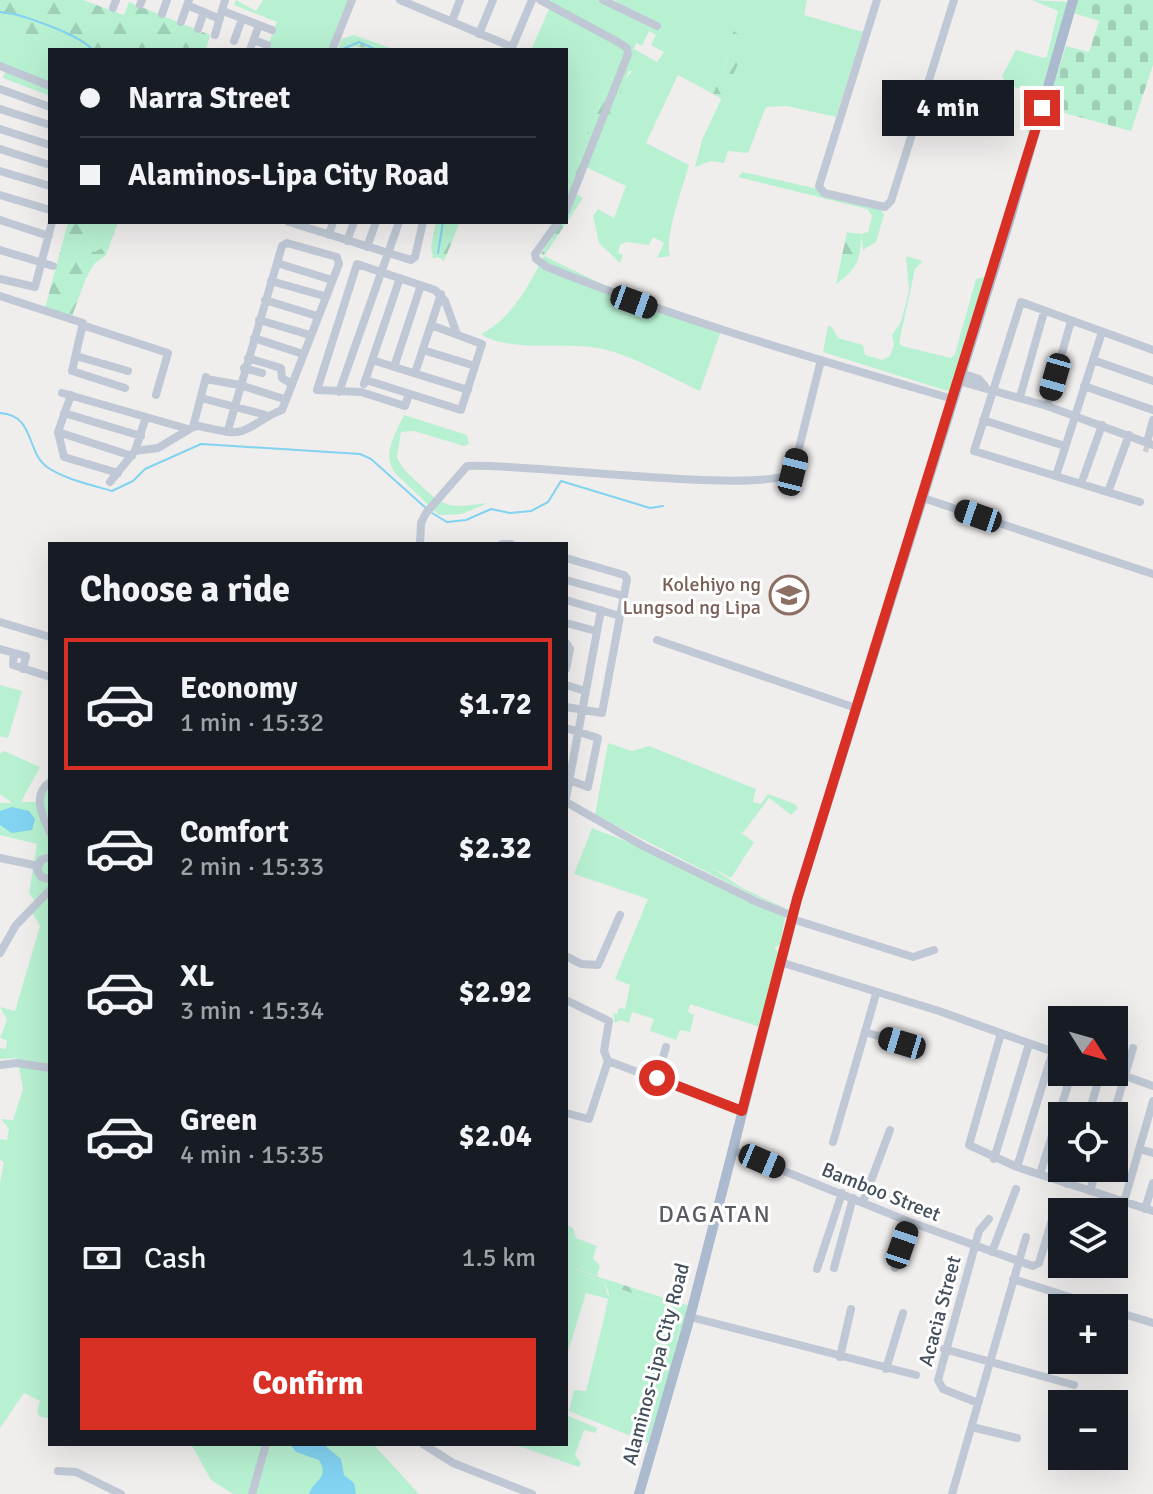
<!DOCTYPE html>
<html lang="en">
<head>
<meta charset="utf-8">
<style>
  :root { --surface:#171b24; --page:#20242c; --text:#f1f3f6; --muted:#9ea1a6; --line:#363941; --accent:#d93025 }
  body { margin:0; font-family:Signika,sans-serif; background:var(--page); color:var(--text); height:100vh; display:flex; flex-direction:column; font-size:30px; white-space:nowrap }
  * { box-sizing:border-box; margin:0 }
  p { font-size:26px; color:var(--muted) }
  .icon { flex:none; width:44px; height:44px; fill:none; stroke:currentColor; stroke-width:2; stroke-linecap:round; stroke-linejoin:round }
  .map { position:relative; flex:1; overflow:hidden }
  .panel { position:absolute; left:48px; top:542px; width:520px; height:904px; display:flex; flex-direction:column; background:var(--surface); border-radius:0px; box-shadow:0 8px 32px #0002 }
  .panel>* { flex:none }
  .hud { position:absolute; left:48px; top:48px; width:520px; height:176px; border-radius:0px; box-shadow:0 8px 32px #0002; display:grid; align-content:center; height:176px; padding:0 32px; background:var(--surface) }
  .needle { width:52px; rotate:127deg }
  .fabs { position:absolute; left:1048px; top:1006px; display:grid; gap:16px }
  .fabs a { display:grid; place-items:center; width:80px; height:80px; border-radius:0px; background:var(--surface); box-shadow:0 8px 32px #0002; font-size:40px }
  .end { position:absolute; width:36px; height:36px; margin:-18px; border:10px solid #d93025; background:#fff; box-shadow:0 0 0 4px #fff }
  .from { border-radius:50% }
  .bubble { position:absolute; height:56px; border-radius:0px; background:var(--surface); box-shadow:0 8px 32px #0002; font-size:26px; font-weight:800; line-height:56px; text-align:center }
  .car { position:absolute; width:24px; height:48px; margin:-24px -12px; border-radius:10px; box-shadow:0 0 6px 2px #0007; background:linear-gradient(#222 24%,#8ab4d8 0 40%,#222 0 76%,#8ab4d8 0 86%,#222 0) }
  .hud b { display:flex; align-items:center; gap:28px; height:76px; font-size:30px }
  .hud b+b { border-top:2px solid var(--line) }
  .hud i { width:20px; height:20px; background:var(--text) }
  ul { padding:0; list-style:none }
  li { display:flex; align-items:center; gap:24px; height:132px; margin:0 16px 12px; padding:0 16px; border:4px solid transparent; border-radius:0px }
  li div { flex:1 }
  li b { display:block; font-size:30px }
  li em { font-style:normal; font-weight:800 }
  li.current { border-color:var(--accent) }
  li>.icon { width:72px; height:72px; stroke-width:1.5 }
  h2 { padding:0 32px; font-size:36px; line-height:96px }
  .pay { display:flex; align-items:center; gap:20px; height:88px; padding:0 32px; font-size:30px }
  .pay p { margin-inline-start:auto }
  .action { display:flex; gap:16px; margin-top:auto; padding:16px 32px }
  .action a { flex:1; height:92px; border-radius:0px; background:var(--accent); color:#fff; font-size:32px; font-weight:800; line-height:92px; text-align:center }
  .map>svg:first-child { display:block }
  .green { fill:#b8f1d2; fill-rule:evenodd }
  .forest { fill:url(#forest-firs) }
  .cemetery { fill:url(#cemetery-stones) }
  .water { fill:#82d2f1 }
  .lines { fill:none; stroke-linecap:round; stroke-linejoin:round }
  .stream { stroke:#82d2f1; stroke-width:2 }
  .minor-tunnel { stroke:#cecdd0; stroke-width:8; stroke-dasharray:8 4; stroke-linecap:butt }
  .minor { stroke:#bfc8d4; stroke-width:8 }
  .major { stroke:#abbace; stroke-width:10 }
  .route { stroke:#d93025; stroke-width:10 }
  .labels { text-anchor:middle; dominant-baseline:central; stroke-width:6; stroke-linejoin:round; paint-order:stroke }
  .education-label { font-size:20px; fill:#785e54; stroke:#fff; text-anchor:end }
  .street-label { font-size:20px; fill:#444f5c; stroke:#fff }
  .quarter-label { font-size:24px; letter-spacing:2px; fill:#595d63; stroke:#fff }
</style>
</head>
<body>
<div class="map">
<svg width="1153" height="1494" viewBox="0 0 1153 1494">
  <defs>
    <pattern id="forest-firs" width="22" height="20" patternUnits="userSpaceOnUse" patternTransform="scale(2)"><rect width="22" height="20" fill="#b8f1d2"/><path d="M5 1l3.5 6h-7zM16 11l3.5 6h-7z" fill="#9fd0b7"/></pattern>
    <pattern id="cemetery-stones" width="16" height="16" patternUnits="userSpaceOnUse" patternTransform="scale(2)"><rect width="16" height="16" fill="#b8f1d2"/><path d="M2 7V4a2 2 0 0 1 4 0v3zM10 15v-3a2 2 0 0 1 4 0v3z" fill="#9fd0b7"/></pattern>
  </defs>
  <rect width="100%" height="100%" fill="#f0eded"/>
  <!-- green -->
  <path class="green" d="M236 0 256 11 263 0H348L328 50H266L277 22 234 5Z
    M535 0H598L620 11 615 0H807L804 15 863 32 836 117 787 106 766 107 748 153 728 151 724 163 711 161 695 167 702 140 749 40 733 32 740 40 732 48 713 94 678 75 646 143 689 165C683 187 664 237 670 256L657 258 664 243 653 237 649 245 626 242 620 245 618 253 623 255 620 263 599 243 593 216 598 209 614 218 626 186 586 167 619 88 632 71H615L578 155 574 153 566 125V50H531L549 9ZM649 31 656 35 651 45 664 52 657 62 634 49 636 43 642 46Z
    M1032 0 1068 2 1029 133 1026 132 1033 98 1025 90 1008 85 1002 76 1016 50 1044 58 1047 56 1058 11Z
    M0 26 81 50H50V96L3 78 7 66 0 63Z
    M743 172 814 188 881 209 884 215 876 242 863 250 861 234 868 232 872 216 867 209 738 177Z
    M91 222H113L102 248 94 252 89 246Z
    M544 256 604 285 722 328 700 391C669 377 636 357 603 349 570 341 508 353 481 334 513 317 527 288 544 256Z
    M906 256 923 261 915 269 899 343 902 346 951 358 955 354 976 279 986 276 951 392 823 352 828 326 832 327 838 338 863 345 865 355 882 360 890 356 894 345 892 335 901 322 909 291Z
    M404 415 467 435 469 444 464 446 414 431 401 432 397 457C401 468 409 474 417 482 445 509 450 508 488 503L462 514 439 515 397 475C380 456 395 435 404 415Z
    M0 685 22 691 8 738 0 736Z
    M608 743 632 751 649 746 756 789 753 802 761 804 768 794 795 804 798 808 791 815 769 798 743 833 736 829 754 842 731 878 711 867 742 888 789 910 754 896 595 815Z
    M4 751 40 767 21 802H43L45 792 50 787V1419L39 1416 37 1411 40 1401 24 1393 0 1428V1183L4 1162 0 1160V1139L7 1140 9 1129 1 1119 13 1120 23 1089 17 1058 0 1059V1048L6 1049 7 1040 0 1038 7 1020 0 1007 15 1011 40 926 29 907 36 902 29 893 37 844 0 835V803H12L0 794V754Z
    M592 828 636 845 758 907 765 906 785 916 780 945 774 947 778 952 760 1027 690 1004 688 1012 694 1015 690 1032 680 1030 676 1040 650 1031 654 1019 632 1012 629 1023 621 1020 615 1023 613 1013 617 1014 619 1008 625 1009 630 985 615 979 648 899 574 874Z
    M566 1225 573 1228 576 1238 597 1246 593 1258 600 1266 597 1276 575 1269 582 1275 604 1281 609 1299 586 1293 566 1358Z
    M617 1288 670 1306 681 1317 675 1356 648 1443 569 1411 574 1390 586 1391 606 1310 613 1296 612 1289Z
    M566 1415 597 1428 596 1433 584 1430 575 1455 581 1463 579 1467 513 1444H566Z
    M191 1444H373L419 1494H233L211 1480Z"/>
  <!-- forest -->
  <path class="forest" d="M0 0H83L124 15 129 2 210 35 206 50H81L0 26Z
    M733 31 749 40 722 99 713 94 732 48 740 40 733 36Z
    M354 35 396 50 355 47 338 50 341 39Z
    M628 51 634 55C623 93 593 154 573 192L583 198 544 256 541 254 562 222H566L571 207 566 204V125L576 138 574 153 578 154 615 71Z
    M68 222H91L89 246 94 252 102 248 113 222H118L106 255 94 264 86 278 72 316 45 308Z
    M436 222H460L444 261 438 257 433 259 431 247Z
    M847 232 861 234C861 258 858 269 836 284Z
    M574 1269 689 1306 675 1356 681 1318 671 1306 617 1288 613 1290 624 1296H613L606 1310 609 1293 604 1281 569 1271Z"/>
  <!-- cemetery -->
  <path class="cemetery" d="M1078 0H1153V65L1131 131 1046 108 1066 46 1089 52 1099 21 1073 13Z"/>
  <!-- water -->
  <path class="water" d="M12 807 29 811 35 819 32 830 12 833 0 825V811Z
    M290 1444H323L341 1459 344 1475 354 1483 356 1494H309C314 1479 330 1479 319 1460L296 1452Z"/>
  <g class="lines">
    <!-- stream -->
    <path class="stream" d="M0 12C20 13 80 35 93 50
      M340 50 359 42 377 50
      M413 50H427
      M438 253 443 222
      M0 413C35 415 26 452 47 467 64 479 92 485 112 491L133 481 145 469 201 444 360 454 371 459 427 509
      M432 513 447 522 466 520 491 509 510 513 531 511 548 502 561 481 650 508 663 506"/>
    <!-- minor-tunnel -->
    <path class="minor-tunnel" d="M1144 447 1149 449"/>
    <!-- minor -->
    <path class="minor" d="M400 0 512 47
      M540 0 618 42 627 48 628 54 566 211
      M603 0 657 26
      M877 0 819 186 824 193 885 207 891 201 954 0
      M140 5 142 0
      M187 5 220 19
      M113 8 116 0
      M223 11 272 30
      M162 14 167 0
      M452 21 460 0
      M181 22 189 0
      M198 29 204 12
      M479 34 493 0
      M215 35 225 0
      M254 40 267 45
      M234 41 242 19
      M251 47 259 25
      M332 50 352 0
      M511 50 532 0
      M0 66 50 86
      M0 89 50 107
      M0 109 50 125
      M0 129 50 145
      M0 149 50 165
      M0 171 50 186
      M0 195 50 210
      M0 220 49 236
      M289 222 411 260 415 257 423 222
      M558 222 535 254 536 259 547 267C679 320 816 359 953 399
      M329 235 333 222
      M347 241 354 222
      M367 247 376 222
      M0 250 53 266
      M277 263 332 280
      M0 279 35 287 52 222
      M271 281 324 296
      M0 296 83 323 72 371 125 388
      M265 300 317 316
      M259 320 310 335
      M85 326 168 353 156 395
      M254 338 303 354
      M423 350 475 366
      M76 356 128 371
      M248 358 281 368 282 378 292 384
      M372 360 468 390
      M1093 360 1153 381
      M394 367 421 285
      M244 368 262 373
      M415 373 441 294
      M961 373 979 379 985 386
      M206 379 240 385 284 399
      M366 380 461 410 482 344 431 325
      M959 381 1047 406 1153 445
      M364 384 400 278
      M1084 386 1153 410
      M339 392 399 222
      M62 393 188 429
      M409 394 405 406 361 392 317 390 357 264 435 290 445 301 457 334
      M71 395 58 432 64 457 118 473
      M1020 397 1044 312
      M201 398 266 415
      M1047 406 1071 321
      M64 413 141 436
      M983 420 1065 446
      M193 427 206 377
      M58 432 132 456
      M1147 442 1153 420
      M135 451 146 417
      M1056 476 1102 332
      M110 482 135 451 158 448 193 427 198 426C210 428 231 435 242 431 256 426 267 415 282 410L339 264 337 257 287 243 282 246 228 430
      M1081 484 1102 425
      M1108 492 1129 435
      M923 498 1153 574
      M1140 502 974 451 1021 302 1153 350
      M420 544 421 523 426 513 467 466C521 462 766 496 793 472L821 360
      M502 544H511
      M566 558 624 575 627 579 602 713 566 707
      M566 580 624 596
      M566 600 620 616
      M0 622 50 637
      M566 623 596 631
      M657 640 856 708
      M566 643 570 649 566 669
      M0 649 26 656 23 669
      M14 653 13 665 50 677
      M566 685 585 691
      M566 728 598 738 588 787 569 780
      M50 782C31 795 43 816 50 833
      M566 798 601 610
      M566 802 643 846 755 901
      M50 857 41 860 37 870 41 877 50 879
      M0 858 38 866
      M752 900 793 916
      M792 919 913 957 934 950
      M0 953 16 925 50 890
      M566 956 581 964 598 965 620 915
      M780 962 939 1011 1062 1055
      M566 1000 609 1021 604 1051 608 1061 742 1111
      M865 1032 902 1043
      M1001 1033 969 1145 1017 1167 1153 1211
      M0 1065 17 1063 50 1068
      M1114 1072 1153 1086
      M657 1078 666 1047
      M566 1113 589 1119 608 1061
      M1088 1116 1101 1072
      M1113 1116 1133 1048
      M833 1142 876 994
      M1139 1149 1153 1153
      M732 1150 910 1222 1033 1266 1039 1263 1056 1207
      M994 1159 1029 1044
      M1017 1167 1053 1051
      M1040 1174 1072 1072
      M1067 1184 1072 1168
      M1090 1191 1097 1168
      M863 1202 890 1130
      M1124 1202 1153 1101
      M1145 1209 1153 1183
      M992 1252 1016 1189
      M834 1268 853 1198
      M895 1268 910 1222
      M817 1269 842 1193
      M1013 1279 1104 1308
      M1114 1311 1153 1323
      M690 1317 916 1375
      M944 1349 1074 1385
      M840 1357 851 1309
      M886 1369 903 1313
      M978 1403 943 1389 938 1380 979 1231 989 1219
      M972 1427 1017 1438
      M423 1444 453 1463 532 1494
      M58 1471 76 1472 121 1494
      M252 1494 266 1444
      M952 1494 1026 1237"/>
    <!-- major -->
    <path class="major" d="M639 1494 690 1317 797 899 1010 218 1073 0"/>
  </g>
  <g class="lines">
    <!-- route -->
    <path class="route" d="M657 1078 742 1111 797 899 1042 108"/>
  </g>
  <!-- icons -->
  <defs>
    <symbol id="university-ring" viewBox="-11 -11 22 22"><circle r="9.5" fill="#fff" stroke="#8d6e63" stroke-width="1.5"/><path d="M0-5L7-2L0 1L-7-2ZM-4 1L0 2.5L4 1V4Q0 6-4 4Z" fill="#8d6e63"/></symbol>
  </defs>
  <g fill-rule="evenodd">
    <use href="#university-ring" x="767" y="573" width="44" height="44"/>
  </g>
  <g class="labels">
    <!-- education labels -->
    <g class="education-label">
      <text x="761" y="584">Kolehiyo ng<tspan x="761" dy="23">Lungsod ng Lipa</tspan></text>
    </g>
    <!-- street labels -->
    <g class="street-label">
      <text transform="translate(881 1192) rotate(22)">Bamboo Street</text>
      <text transform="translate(940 1311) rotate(-75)">Acacia Street</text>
      <text transform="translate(656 1364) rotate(-75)">Alaminos-Lipa City Road</text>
    </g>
    <!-- quarter labels -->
    <g class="quarter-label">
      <text x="715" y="1214">DAGATAN</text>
    </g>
  </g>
</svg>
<div class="fabs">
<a><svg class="needle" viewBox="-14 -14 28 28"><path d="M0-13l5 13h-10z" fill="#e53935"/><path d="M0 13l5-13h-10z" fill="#9ea1a6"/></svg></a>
<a><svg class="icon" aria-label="locate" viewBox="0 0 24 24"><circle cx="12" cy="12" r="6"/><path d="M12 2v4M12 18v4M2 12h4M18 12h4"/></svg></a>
<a><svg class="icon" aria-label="layers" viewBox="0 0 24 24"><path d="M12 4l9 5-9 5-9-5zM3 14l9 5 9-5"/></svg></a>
<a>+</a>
<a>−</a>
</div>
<i class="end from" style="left:657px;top:1078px"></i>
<i class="end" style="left:1042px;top:108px"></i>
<div class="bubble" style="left:882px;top:80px;width:132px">4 min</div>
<i class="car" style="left:634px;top:302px;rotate:110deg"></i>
<i class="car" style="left:1055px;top:377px;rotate:196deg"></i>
<i class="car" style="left:793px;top:472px;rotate:14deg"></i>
<i class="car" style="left:978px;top:516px;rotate:289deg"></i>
<i class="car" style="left:902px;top:1043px;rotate:287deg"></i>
<i class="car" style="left:762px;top:1161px;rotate:113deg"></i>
<i class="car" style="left:902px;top:1245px;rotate:19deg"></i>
<div class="hud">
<b><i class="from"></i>Narra Street</b>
<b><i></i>Alaminos-Lipa City Road</b>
</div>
<section class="panel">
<h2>Choose a ride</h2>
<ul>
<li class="current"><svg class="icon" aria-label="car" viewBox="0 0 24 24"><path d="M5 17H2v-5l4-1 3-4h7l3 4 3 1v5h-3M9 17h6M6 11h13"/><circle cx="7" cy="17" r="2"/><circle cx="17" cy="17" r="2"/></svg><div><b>Economy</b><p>1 min · 15:32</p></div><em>$1.72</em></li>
<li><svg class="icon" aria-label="car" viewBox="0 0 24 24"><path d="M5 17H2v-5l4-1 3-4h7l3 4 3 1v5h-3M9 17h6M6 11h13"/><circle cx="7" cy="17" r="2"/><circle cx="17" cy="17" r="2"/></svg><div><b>Comfort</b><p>2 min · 15:33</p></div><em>$2.32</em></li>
<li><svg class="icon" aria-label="car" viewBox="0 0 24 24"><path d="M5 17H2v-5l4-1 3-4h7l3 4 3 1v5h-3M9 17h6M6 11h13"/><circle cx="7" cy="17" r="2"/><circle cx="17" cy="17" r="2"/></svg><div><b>XL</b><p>3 min · 15:34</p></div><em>$2.92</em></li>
<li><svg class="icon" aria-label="car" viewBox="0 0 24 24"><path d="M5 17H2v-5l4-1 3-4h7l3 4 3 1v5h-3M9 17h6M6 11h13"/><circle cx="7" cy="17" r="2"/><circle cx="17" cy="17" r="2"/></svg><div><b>Green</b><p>4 min · 15:35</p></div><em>$2.04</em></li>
</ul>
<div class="pay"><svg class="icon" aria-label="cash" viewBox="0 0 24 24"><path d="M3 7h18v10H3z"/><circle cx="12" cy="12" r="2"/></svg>Cash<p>1.5 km</p></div>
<div class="action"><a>Confirm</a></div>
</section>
</div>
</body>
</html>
